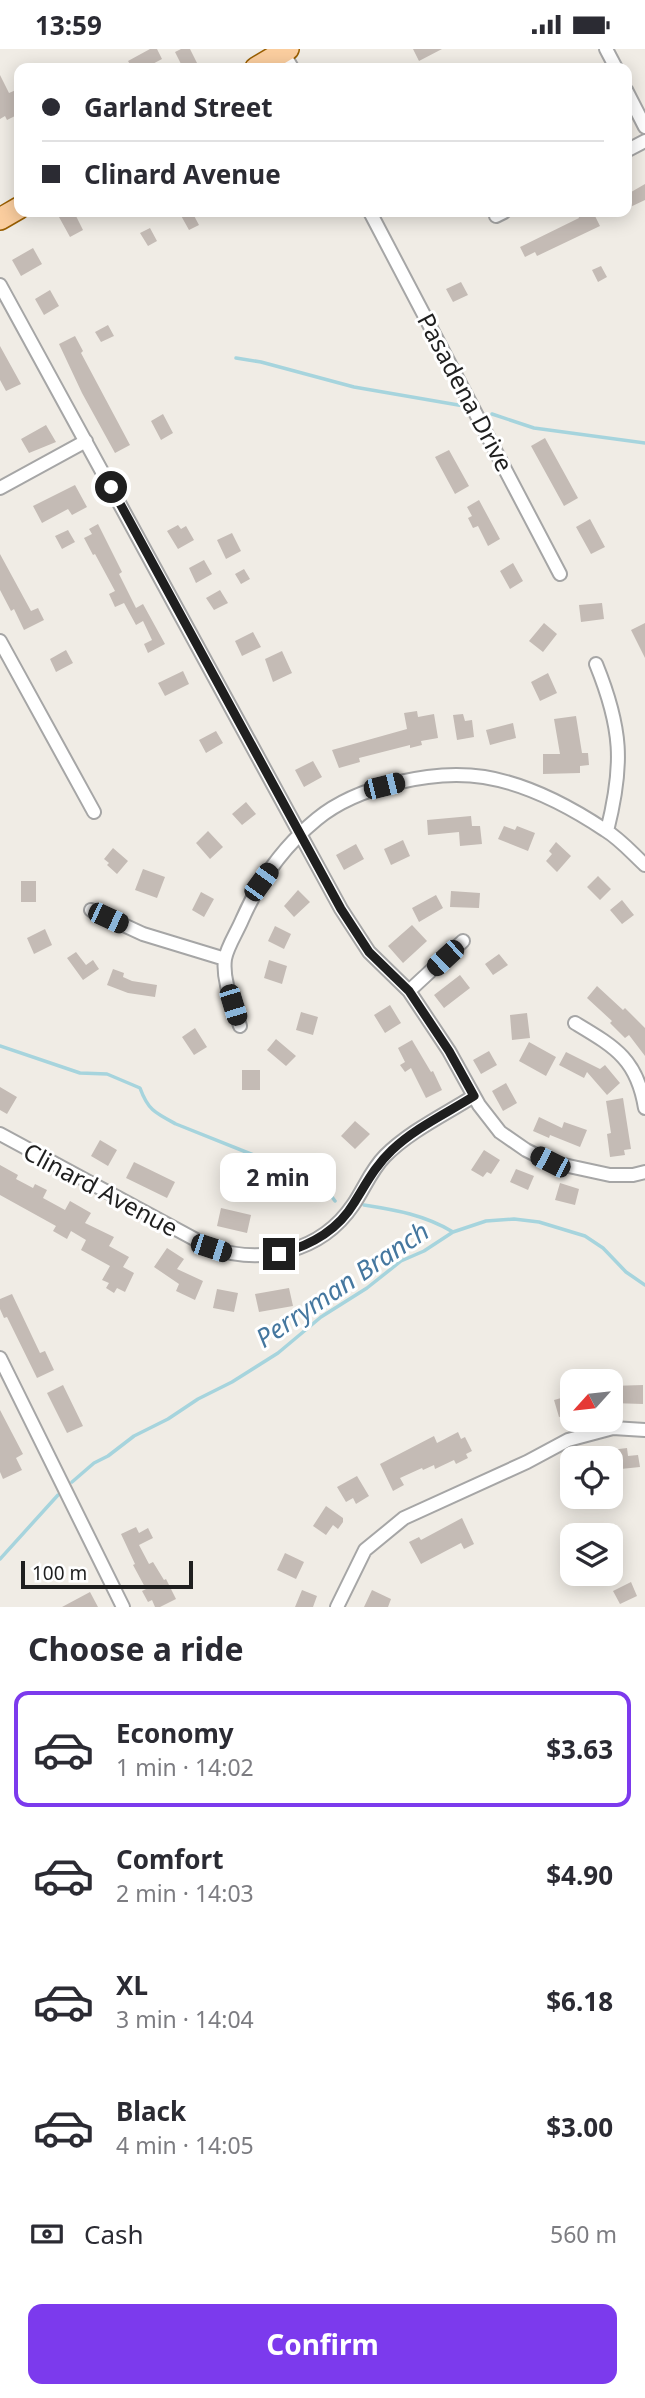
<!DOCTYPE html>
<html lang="en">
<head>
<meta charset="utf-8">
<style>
  :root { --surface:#fff; --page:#f2f2f3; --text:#2b2b33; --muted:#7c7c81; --line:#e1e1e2; --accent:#7c3aed }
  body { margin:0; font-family:"Noto Sans",sans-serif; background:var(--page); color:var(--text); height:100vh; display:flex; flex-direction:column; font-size:26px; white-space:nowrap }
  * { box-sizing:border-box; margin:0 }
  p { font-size:23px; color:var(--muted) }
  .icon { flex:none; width:38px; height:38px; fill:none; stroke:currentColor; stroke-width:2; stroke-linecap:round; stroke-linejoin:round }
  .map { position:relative; height:1558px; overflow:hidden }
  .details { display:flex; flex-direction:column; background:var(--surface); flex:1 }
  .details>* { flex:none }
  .banner { position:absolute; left:14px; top:14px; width:618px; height:154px; border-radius:14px; box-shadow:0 4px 18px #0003; display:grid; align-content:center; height:154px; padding:0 28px; background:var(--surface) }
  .needle { width:46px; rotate:243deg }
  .buttons { position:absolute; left:560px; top:1320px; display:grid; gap:14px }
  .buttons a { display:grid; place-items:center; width:63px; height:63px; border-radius:14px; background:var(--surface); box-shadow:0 4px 18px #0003; font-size:35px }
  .scale { position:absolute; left:21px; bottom:18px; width:172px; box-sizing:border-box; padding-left:7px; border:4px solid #1f1f1f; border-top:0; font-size:19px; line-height:24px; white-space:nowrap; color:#1f1f1f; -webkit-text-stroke:5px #fff; paint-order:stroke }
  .end { position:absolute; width:32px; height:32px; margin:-16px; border:9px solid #1f1f1f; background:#fff; box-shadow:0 0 0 4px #fff }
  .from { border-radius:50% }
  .bubble { position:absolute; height:49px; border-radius:14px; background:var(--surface); box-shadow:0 4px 18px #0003; font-size:23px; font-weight:700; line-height:49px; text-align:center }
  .car { position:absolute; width:21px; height:42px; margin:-21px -10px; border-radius:9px; box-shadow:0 0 5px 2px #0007; background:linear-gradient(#222 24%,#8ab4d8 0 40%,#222 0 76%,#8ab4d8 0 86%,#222 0) }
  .banner b { display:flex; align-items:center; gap:24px; height:66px; font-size:26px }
  .banner b+b { border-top:2px solid var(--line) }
  .banner i { width:18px; height:18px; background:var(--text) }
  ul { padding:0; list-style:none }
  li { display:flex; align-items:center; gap:21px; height:116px; margin:0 14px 10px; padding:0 14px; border:4px solid transparent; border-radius:14px }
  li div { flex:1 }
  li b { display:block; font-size:26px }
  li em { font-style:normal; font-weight:700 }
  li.active { border-color:var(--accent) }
  li>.icon { width:63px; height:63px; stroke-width:1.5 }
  h2 { padding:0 28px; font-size:32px; line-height:84px }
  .pay { display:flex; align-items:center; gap:18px; height:77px; padding:0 28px; font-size:26px }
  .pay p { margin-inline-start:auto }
  .action { display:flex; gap:14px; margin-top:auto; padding:14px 28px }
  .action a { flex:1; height:80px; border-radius:14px; background:var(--accent); color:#fff; font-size:28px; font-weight:700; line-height:80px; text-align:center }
  .status { display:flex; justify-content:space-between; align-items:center; height:49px; padding:0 35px; background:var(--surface); direction:ltr }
  .status svg { height:19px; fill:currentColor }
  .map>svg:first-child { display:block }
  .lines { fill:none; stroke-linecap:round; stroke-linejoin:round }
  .stream { stroke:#a6d4dd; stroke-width:3.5 }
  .building { fill:#c4bbb5 }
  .street-casing { stroke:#a6a6a6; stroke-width:16 }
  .primary-casing { stroke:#995e01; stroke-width:24 }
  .street { stroke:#fff; stroke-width:12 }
  .primary { stroke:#fbce9f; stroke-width:21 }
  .route { stroke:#1f1f1f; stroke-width:9 }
  .labels { text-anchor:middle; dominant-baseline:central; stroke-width:6; stroke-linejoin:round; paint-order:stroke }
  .street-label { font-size:24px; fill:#1f1f1f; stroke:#fff }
  .water-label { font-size:26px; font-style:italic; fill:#45779f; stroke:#fff }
</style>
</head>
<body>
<div class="status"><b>13:59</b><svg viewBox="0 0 49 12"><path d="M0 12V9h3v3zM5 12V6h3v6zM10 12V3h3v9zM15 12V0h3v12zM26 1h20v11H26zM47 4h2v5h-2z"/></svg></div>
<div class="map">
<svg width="645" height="1558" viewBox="0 0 645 1558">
  <rect width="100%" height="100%" fill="#f0ece5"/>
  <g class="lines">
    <!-- stream -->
    <path class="stream" d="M236 309 261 313 354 338 464 357
      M492 365 534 379 645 394
      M0 997 80 1024 107 1025 140 1039C148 1061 155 1064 176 1075L321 1133 335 1152
      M364 1156C396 1161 425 1166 453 1183
      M72 1433 94 1414 108 1407 134 1387 168 1370 198 1350 232 1333 278 1304 321 1268 367 1239 401 1212 424 1202 453 1183 486 1172 514 1170 539 1173 585 1187 603 1199 626 1223 645 1236
      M0 1510 58 1446"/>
  </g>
  <!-- building -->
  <path class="building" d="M150 0H157L162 10 145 19H132L128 12Z
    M181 0H190L198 16 183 19 175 3Z
    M413 0H442L419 12Z
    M0 26 9 44 16 41 19 47V65L7 71 5 67 0 70Z
    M645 135V151L626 160V146Z
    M70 163H74L83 181 70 188 59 168Z
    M179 163H192L199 176 189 181Z
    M586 163H593L600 177 537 207 535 203 525 208 520 198 579 169 578 166Z
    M150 179 157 192 148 197 140 184Z
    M33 199 42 215 21 227 12 211Z
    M601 217 607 228 598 233 592 221Z
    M461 233 468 246 453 253 446 240Z
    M50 241 59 257 44 266 35 250Z
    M108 276 114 287 101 293 95 283Z
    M75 287 83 302 81 304 130 396 115 404 82 344 59 295Z
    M0 297 21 335 6 342 0 331Z
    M163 365 173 384 161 391 151 372Z
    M46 376 56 393 29 404 21 390Z
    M545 389 578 449 564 457 531 397Z
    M449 401 469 437 455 445 435 408Z
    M75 436 87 458 72 466 68 460 42 474 33 457Z
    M479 451 500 490 488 497 478 477 473 479 468 469 472 467 467 458Z
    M590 470 605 498 591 505 576 478Z
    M98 475 122 523 119 525 136 559 143 555 165 595 148 604 144 595 152 591 143 572 136 576 124 554 115 558 109 545 115 542 95 505 93 506 84 489 92 485 89 480Z
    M178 476 181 480 186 477 194 491 178 500 167 482Z
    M68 481 75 493 62 500 55 487Z
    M232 484 241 502 226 510 217 491Z
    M0 505 31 562 38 559 44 571 24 581 14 560 11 562 0 541Z
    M204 511 212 525 196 534 189 519Z
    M513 514 523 532 510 540 500 522Z
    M244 520 250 530 241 535 235 525Z
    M220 541 228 554 214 561 206 549Z
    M602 554 604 570 581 573 579 556Z
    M544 574 557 585 543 603 529 592Z
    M645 574V609L631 581Z
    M253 583 261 598 242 607 235 592Z
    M66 601 73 614 56 623 50 610Z
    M282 602 292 624 273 633 265 610Z
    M183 622 189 635 165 647 158 634Z
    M548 624 557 644 540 652 531 633Z
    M417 662 418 668 434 665 438 689 421 692 422 696 410 699V696L359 709 360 713 339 719 332 701 407 680 404 664Z
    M463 665 465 672 472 671 474 688 457 691 453 666Z
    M576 667 582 704H588L589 716 580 717V724L543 725V705H560L554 670Z
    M513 674 516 689 490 696 486 681Z
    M216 682 223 694 206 704 199 691Z
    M313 712 322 728 304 738 295 721Z
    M246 753 256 765 242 776 232 765Z
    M471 767 472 777H480L482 795 460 797 459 783 428 786 427 771Z
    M504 777 515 781 517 777 535 784 528 802 498 790Z
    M208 782 223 798 210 810 196 794Z
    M403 791 410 807 391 816 384 800Z
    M556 793 571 807 557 823 546 812 552 805 549 802Z
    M356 795 364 810 344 821 336 806Z
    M113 799 128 812 117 825 107 816 109 814 104 810Z
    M143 820 165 828 157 849 135 841Z
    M598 827 611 840 600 851 587 838Z
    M21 832H36V853H21Z
    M298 841 310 853 294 868 284 857Z
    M451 842 480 844 479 859 450 858Z
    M201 843 214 850 204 868 192 861Z
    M436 846 443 859 419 873 412 859Z
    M622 851 634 866 622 875 610 861Z
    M412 876 427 892 403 914 388 897Z
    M275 877 291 885 284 900 268 892Z
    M45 880 52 896 34 905 27 889Z
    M76 903 86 916 93 911 99 920 83 931 67 909Z
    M499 905 508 916 493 926 485 915Z
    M269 911 287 917 282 935 264 929Z
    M113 920 124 924 123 928 132 932 157 936 155 948 128 944 107 936Z
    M460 926 470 939 444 959 434 946Z
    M597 937 623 961 625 959 645 979V1007L629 986 625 989 610 974 612 972 587 949Z
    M390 956 401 974 385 984 374 966Z
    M301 963 318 968 313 986 296 981Z
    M527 964 530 989 512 991 510 966Z
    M195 979 207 998 194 1006 182 988Z
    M276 990 296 1007 286 1017 267 1001Z
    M412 991 431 1023 433 1022 442 1041 426 1049 411 1019 405 1023 400 1016 405 1013 398 999Z
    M529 993 556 1008 546 1027 519 1012Z
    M489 1002 497 1016 481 1025 473 1011Z
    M566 1003 600 1020 605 1016 620 1034 607 1046 587 1023 584 1029 559 1016Z
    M242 1021H260V1041H242Z
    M506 1034 517 1054 503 1062 492 1042Z
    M0 1038 17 1048 7 1065 0 1061Z
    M623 1049 631 1100 624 1101 625 1106 610 1108 607 1085 611 1084 606 1052Z
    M539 1068 562 1079 564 1073 587 1081 580 1098 550 1086 549 1089 533 1082Z
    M355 1072 370 1085 355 1100 341 1087Z
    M100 1091 117 1101 108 1117 91 1107Z
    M484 1101 500 1111 491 1125 487 1123 483 1128 471 1121Z
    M134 1113 175 1133 167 1149 126 1129Z
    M0 1116 18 1126 16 1130 33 1139 35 1135 47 1141 43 1149 65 1161 70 1152 91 1164 85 1174 114 1188 109 1197 129 1208 123 1218 134 1224 125 1243 117 1239 114 1244 106 1239 109 1234 102 1231 110 1217 81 1201 86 1191 71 1182 67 1190 53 1182 56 1177 0 1146Z
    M516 1120 534 1127 528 1141 510 1133Z
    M560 1134 579 1140 575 1156 555 1151Z
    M221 1159 251 1166 247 1184 217 1177Z
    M167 1199 184 1210 177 1220 203 1232 195 1251 176 1242 179 1235 154 1218Z
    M289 1239 293 1257 259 1263 255 1245Z
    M217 1240 238 1244 234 1263 213 1259Z
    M12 1245 40 1304 45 1302 54 1321 37 1329 7 1268 4 1269 0 1260V1250Z
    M63 1336 83 1377 67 1384 47 1344Z
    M643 1336V1355L611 1354V1337Z
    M572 1346V1365L559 1368 554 1351Z
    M0 1361 23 1405 16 1409 22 1421 3 1430 0 1423Z
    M458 1383 461 1390 465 1388 472 1402 466 1405 468 1409 456 1415 454 1411 435 1420 434 1416 423 1421 422 1419 400 1429 404 1436 393 1442 380 1415 434 1387 437 1394Z
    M627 1399 628 1407 638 1406 640 1418 611 1421V1401Z
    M357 1427 369 1447 356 1455 353 1449 346 1453 337 1438Z
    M326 1457 343 1469V1473L338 1480 333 1476 326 1486 313 1477Z
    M462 1469 474 1495 464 1500 461 1494 421 1515 409 1493 419 1488 421 1491Z
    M136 1478 139 1484 148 1479 153 1489 139 1496 149 1515 153 1513 164 1531 166 1530 176 1550 160 1558H155L152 1551 148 1553 142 1542 146 1540 133 1516 135 1515 121 1485Z
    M285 1504 304 1513 296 1530 277 1521Z
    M631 1533 637 1547 620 1555 613 1542Z
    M302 1541 317 1547 313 1558H295Z
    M372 1541 391 1550 388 1558H364Z
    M90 1543 98 1558H62Z"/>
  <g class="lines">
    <defs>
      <path id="street" d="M606 0 616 19
        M283 3 292 19
        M626 41 645 78
        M626 102 645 92
        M370 163 560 525
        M496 167 504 163
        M0 236 341 860 369 903 409 942 449 1002 479 1056 500 1083 526 1101 550 1113 610 1126H633L645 1123
        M0 439 86 392
        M0 592 94 763
        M596 615C622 679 624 715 607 782
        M91 861 143 885 225 910
        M409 942 463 892
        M575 974C615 998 637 1010 645 1059
        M240 977C234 957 222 932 225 910 227 898 237 883 242 871 259 832 284 797 317 770 357 737 434 720 484 728 527 735 569 757 605 781 620 790 632 804 645 816
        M0 1085 211 1199C263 1216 321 1203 353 1156 364 1140 371 1121 385 1107 410 1082 444 1066 474 1047
        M0 1309 123 1558
        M337 1558 365 1501 404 1469 527 1413 568 1391 613 1379 645 1381"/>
      <path id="primary" d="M256 19 288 0
        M0 170 19 159"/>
    </defs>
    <!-- street casing -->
    <use href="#street" class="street-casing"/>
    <!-- primary casing -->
    <use href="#primary" class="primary-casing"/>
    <!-- street -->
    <use href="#street" class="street"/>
    <!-- primary -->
    <use href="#primary" class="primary"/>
  </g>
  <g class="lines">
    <!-- route -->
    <path class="route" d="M111 438 341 860 369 903 409 942 449 1002 474 1047C447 1064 415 1079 392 1101 375 1117 366 1135 354 1154 338 1181 309 1197 279 1205"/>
  </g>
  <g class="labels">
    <!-- street labels -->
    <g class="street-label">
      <text transform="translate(466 343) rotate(62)">Pasadena Drive</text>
      <text transform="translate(101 1140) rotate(28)">Clinard Avenue</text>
    </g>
    <!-- water labels -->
    <g class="water-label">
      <text transform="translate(342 1235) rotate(-34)">Perryman Branch</text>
    </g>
  </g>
</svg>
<div class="buttons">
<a><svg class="needle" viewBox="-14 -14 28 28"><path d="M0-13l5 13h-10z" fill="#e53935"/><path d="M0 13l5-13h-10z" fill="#7c7c81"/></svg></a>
<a><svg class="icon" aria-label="locate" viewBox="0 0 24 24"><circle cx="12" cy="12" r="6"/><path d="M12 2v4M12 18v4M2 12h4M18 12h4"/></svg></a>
<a><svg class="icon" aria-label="layers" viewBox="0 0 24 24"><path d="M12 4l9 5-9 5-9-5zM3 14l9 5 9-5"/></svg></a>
</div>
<div class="scale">100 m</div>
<i class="end from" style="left:111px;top:438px"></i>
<i class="end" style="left:279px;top:1205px"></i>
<div class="bubble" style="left:220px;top:1104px;width:116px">2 min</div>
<i class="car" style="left:384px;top:737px;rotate:76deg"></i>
<i class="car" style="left:261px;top:833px;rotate:36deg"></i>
<i class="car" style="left:108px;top:869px;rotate:115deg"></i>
<i class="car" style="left:445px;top:909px;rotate:227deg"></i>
<i class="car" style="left:233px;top:956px;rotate:163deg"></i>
<i class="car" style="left:550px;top:1113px;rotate:297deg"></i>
<i class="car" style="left:211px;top:1199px;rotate:108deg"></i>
<div class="banner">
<b><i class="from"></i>Garland Street</b>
<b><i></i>Clinard Avenue</b>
</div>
</div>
<section class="details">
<h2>Choose a ride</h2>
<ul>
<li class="active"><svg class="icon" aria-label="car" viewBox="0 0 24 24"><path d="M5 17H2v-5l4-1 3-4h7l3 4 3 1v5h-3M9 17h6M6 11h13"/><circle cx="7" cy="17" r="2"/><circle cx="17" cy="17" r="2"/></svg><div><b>Economy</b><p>1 min · 14:02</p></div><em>$3.63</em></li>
<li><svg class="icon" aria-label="car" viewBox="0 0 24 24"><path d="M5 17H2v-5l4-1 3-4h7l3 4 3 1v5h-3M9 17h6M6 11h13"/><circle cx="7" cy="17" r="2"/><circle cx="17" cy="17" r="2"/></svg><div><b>Comfort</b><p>2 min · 14:03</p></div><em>$4.90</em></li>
<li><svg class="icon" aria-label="car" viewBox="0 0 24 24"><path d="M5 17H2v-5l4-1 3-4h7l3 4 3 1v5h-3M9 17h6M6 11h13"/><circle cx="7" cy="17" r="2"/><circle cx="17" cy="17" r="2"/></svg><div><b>XL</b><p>3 min · 14:04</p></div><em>$6.18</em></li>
<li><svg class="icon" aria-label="car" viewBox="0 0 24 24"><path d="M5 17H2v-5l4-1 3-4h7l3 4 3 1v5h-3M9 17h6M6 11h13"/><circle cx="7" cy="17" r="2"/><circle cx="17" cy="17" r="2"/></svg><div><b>Black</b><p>4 min · 14:05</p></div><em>$3.00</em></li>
</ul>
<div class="pay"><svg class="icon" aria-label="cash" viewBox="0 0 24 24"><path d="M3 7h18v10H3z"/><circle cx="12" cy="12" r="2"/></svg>Cash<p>560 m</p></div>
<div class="action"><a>Confirm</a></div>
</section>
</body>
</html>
